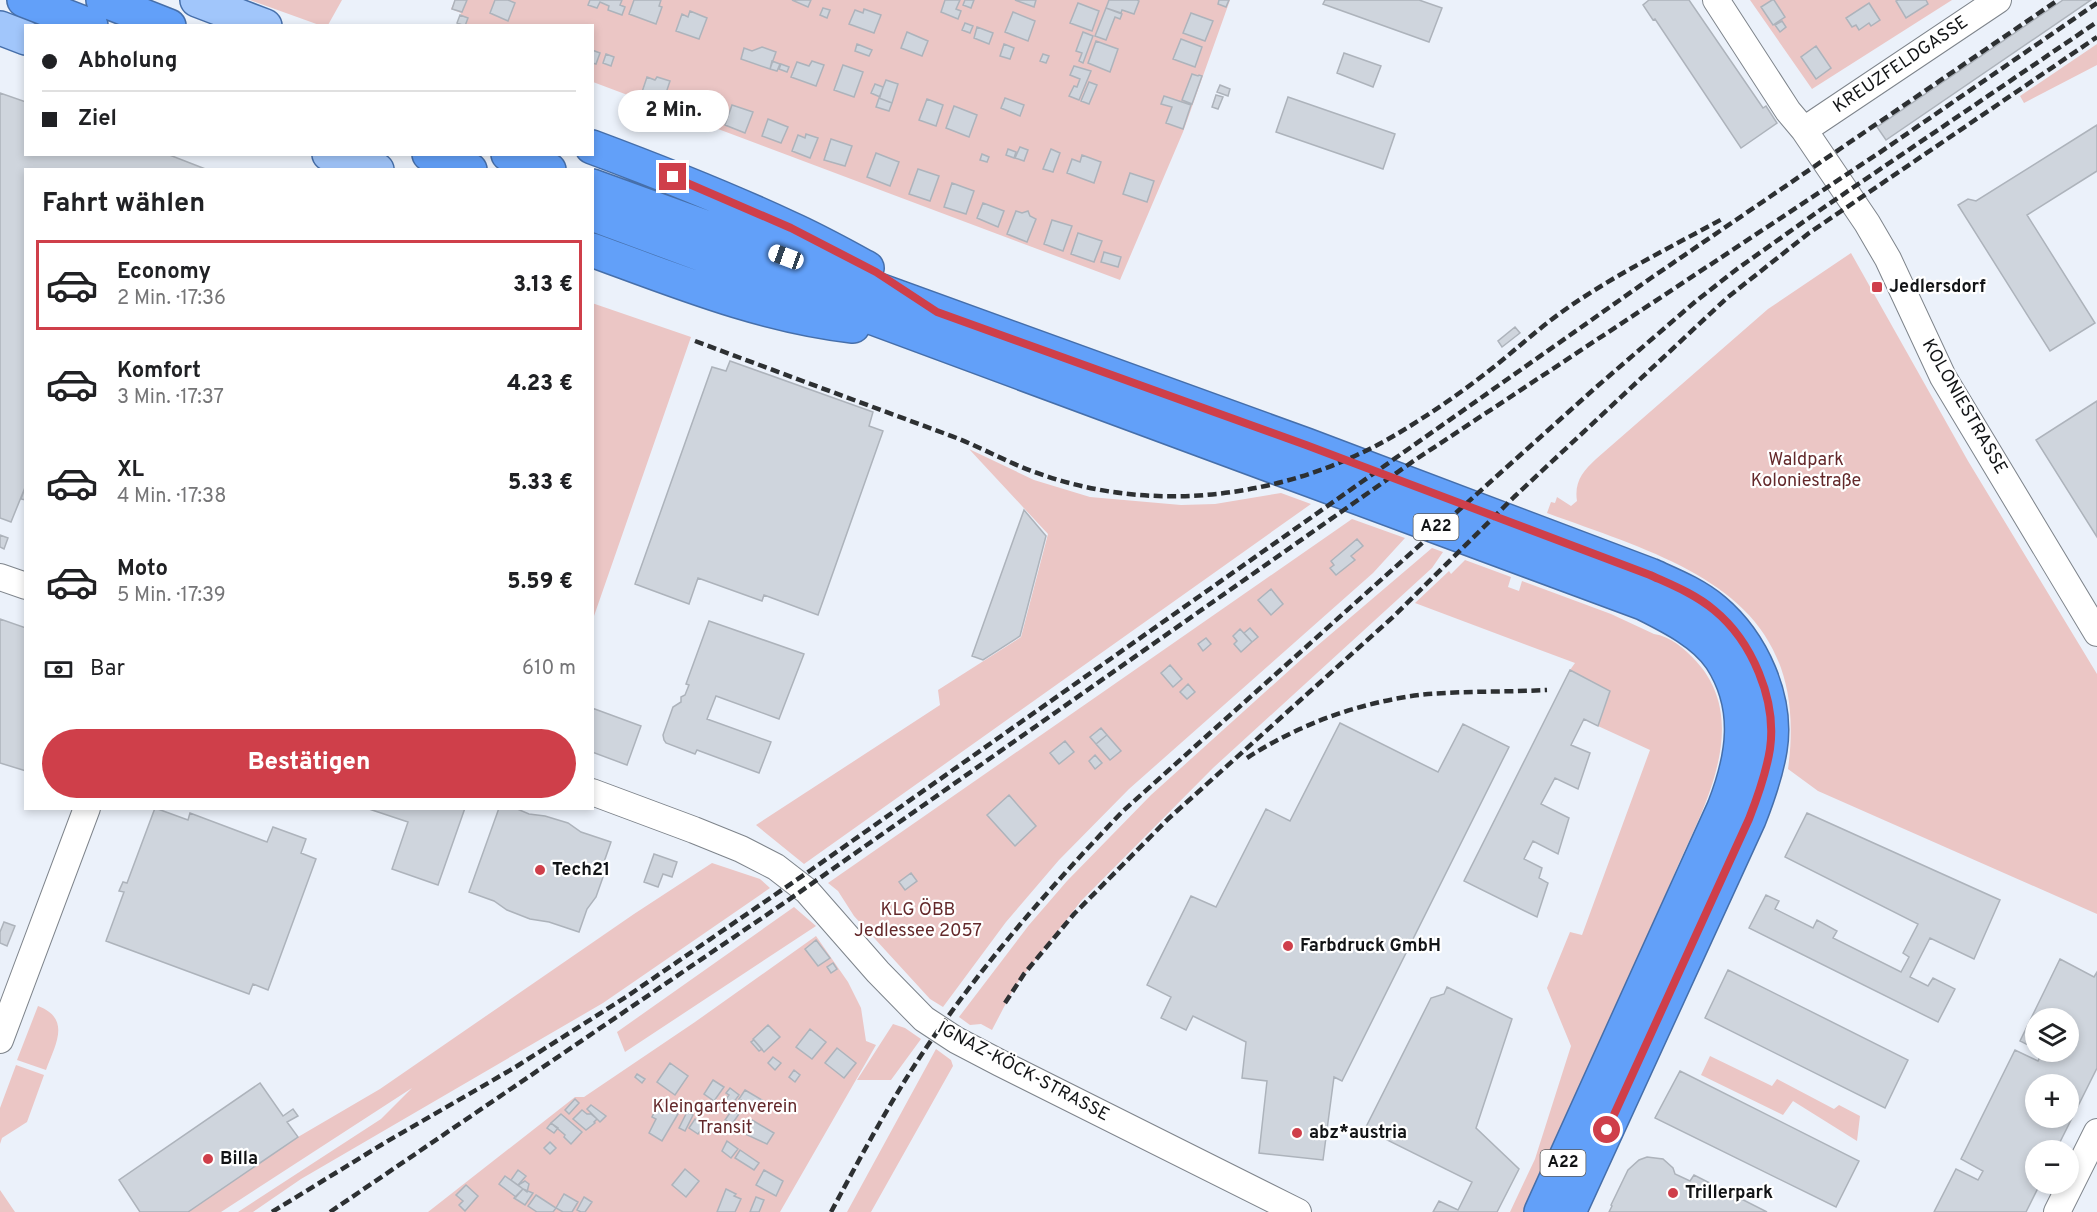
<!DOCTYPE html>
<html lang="de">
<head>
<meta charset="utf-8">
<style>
  :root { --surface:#fff; --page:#f6f6f6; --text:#202124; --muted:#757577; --line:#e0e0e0; --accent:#cf3f4a }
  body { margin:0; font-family:Overpass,sans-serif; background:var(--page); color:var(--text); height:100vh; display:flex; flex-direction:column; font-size:22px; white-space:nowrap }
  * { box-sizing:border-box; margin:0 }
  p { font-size:20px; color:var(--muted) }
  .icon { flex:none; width:33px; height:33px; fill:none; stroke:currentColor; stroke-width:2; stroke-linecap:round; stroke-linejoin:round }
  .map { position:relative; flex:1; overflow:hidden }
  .panel { position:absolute; left:24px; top:168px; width:570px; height:642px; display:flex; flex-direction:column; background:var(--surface); border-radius:0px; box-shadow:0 3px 9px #0003 }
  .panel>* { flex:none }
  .banner { position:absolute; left:24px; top:24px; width:570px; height:132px; border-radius:0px; box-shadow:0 3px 9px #0003; display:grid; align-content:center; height:132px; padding:0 18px; background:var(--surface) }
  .tools { position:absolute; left:2025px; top:1008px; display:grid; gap:12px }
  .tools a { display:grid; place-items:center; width:54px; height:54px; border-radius:50%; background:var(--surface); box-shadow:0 3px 9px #0003; font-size:30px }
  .end { position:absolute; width:27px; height:27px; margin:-14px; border:8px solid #cf3f4a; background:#fff; box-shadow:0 0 0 3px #fff }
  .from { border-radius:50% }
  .bubble { position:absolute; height:42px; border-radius:21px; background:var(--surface); box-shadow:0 3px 9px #0003; font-size:20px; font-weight:800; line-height:42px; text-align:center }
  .car { position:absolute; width:18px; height:36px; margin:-18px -9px; border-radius:8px; box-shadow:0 0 4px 2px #0007; background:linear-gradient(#fff 24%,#345 0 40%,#fff 0 76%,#345 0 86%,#fff 0) }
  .banner b { display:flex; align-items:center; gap:21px; height:57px; font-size:22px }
  .banner b+b { border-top:2px solid var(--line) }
  .banner i { width:15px; height:15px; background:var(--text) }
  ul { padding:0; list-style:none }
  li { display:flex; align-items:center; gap:18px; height:90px; margin:0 12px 9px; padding:0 6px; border:3px solid transparent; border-radius:0px }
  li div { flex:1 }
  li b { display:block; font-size:22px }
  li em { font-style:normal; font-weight:800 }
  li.on { border-color:var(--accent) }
  li>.icon { width:54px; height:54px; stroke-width:1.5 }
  h2 { padding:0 18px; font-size:27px; line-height:72px }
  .pay { display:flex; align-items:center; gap:15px; height:66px; padding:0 18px; font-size:22px }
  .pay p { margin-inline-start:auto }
  .primary-button { display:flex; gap:12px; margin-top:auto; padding:12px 18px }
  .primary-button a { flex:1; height:69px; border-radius:36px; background:var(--accent); color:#fff; font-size:24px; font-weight:800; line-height:69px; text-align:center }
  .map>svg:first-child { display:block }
  .green { fill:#ebc6c5 }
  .building { fill:#cfd5dd; stroke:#adb3bb; stroke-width:1.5; fill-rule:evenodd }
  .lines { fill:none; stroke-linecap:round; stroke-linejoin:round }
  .minor-casing { stroke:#7e848b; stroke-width:28 }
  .major-casing { stroke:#466faa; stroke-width:36 }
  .highway-casing { stroke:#466faa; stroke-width:36 }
  .minor { stroke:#fff; stroke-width:26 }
  .major { stroke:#a1c6fb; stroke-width:33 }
  .highway { stroke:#62a0f9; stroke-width:33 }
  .rail { stroke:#2d3032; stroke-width:4.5; stroke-dasharray:9 4.5; stroke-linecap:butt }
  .route { stroke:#cf3f4a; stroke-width:8 }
  .poi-dot { fill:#cf3f4a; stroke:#fff; stroke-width:2 }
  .labels { text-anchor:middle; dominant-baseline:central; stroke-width:4.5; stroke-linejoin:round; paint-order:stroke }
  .shield { fill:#fff; stroke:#595a5c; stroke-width:1.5 }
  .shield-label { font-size:16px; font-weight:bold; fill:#121416 }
  .street-label { font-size:18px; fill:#121416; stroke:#fff }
  .poi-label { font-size:18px; font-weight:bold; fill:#121416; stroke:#fff; text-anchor:start }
  .park-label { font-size:18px; fill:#64292b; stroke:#fff }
</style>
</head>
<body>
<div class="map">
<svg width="2097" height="1212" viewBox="0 0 2097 1212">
  <rect width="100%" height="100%" fill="#ebf1fa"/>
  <!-- green -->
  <path class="green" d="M250 0H342L328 25 322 26Z
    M455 0H1230L1183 132 1120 280 593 82 592 26 457 25 461 13 451 9Z
    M1750 0H1952L1812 89Z
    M2097 44V65L2024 103 2020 96Z
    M1851 253 1968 461 2097 674V914L1818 791 1788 769C1812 595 1678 561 1547 513L1551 502 1555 503 1557 497 1571 506 1577 501C1574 482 1583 471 1596 459L1768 309Z
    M592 303 691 337 594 616 592 615Z
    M969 449 1034 480 1090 497 1181 505 1215 504 1281 493 1311 504 804 864 756 825 940 705 938 690 1021 637 1048 534Z
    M1352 519 1405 538 1373 573 1129 789 1059 860 1006 922 943 1007 930 999 854 916 838 891 828 883Z
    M1432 548 1443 552 1432 568 1213 768 1081 901 1015 986 992 1030 981 1024 970 1025 959 1017 1029 925 1067 881 1151 795 1304 657Z
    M1465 560 1511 577 1508 587 1519 591 1522 581 1611 614 1654 634C1670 636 1685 649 1696 661 1752 722 1704 807 1676 870 1660 908 1643 946 1626 983L1619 1015 1529 1212H1510L1535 1159 1571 1046 1547 988 1570 932 1582 935 1650 750 1598 726 1610 692 1570 670 1575 663 1415 603 1449 571 1451 574Z
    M712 863 760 879 770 888 603 1003 301 1179 253 1212H238L381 1119 412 1088 221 1212H188L298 1137 380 1089 634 914Z
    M794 907 816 926 625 1052 617 1032Z
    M816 936 848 982 861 1008 866 1041 876 1045 780 1212H428L575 1097H584L695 1022Z
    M38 1006C72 1019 55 1045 46 1070L17 1060Z
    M893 1024 905 1028 921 1039 891 1080H857Z
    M936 1049 951 1060 953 1066 871 1212H847Z
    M1710 1056 1772 1086 1777 1079 1834 1109 1839 1105 1860 1116 1857 1141 1793 1101 1783 1115 1701 1075Z
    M16 1065 44 1075 27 1122 2 1138 0 1144V1108Z
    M0 1190 15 1212H0Z"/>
  <!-- building -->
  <path class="building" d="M455 0H467L462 12 452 9Z
    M495 0H508L515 3 508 21 490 13Z
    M590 0H622L620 5 625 7 622 15 608 10 609 6 600 2 597 8 588 5Z
    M634 0H661L659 6 662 7 656 24 629 14Z
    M792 0H811L808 7Z
    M945 0H960L956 9 961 11 958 19 941 12Z
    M965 0H974L971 8 963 5Z
    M1015 0H1036L1034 7Z
    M1109 0H1137L1139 1 1134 14 1122 10 1121 13 1106 8Z
    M1219 0H1229L1226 7 1218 4Z
    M1325 0H1419L1442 8 1429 42 1323 4Z
    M1649 0H1689L1763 108 1766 106 1777 123 1741 148 1655 19 1653 20 1643 5Z
    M1772 0H1774L1785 17 1773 25 1761 7Z
    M1898 0H1926L1928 4 1906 18 1896 1Z
    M2063 0H2091L1886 140 1877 127Z
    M1078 3 1099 11 1092 31 1070 23Z
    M1869 3 1880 20 1871 26 1869 23 1859 30 1856 25 1852 27 1846 18Z
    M823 8 830 10 827 18 820 15Z
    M1106 8 1122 14 1120 19 1115 17 1106 40 1095 36Z
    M864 9 881 15 874 33 849 24 855 10 863 13Z
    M690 11 707 18 699 39 676 31 682 14 688 17Z
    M1013 12 1035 21 1028 41 1005 32Z
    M1191 13 1213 21 1205 41 1183 33Z
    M460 15 468 18 465 26 457 23Z
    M1782 21 1786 27 1780 32 1775 25Z
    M965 23 973 26 970 33 962 30Z
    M977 27 993 33 989 44 974 38Z
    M907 32 928 41 922 56 901 48Z
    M1083 32 1093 36 1083 63 1079 61 1082 53 1076 51Z
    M1181 39 1202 47 1195 67 1173 59Z
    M1096 41 1118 49 1110 72 1088 63Z
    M857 44 872 50 869 56 855 51Z
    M1004 44 1014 48 1010 59 1000 56Z
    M1816 46 1831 68 1816 79 1801 57Z
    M762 47 776 52 770 69 741 59 744 48 752 51Z
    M592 50 600 53 596 64 592 63Z
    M1344 53 1381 66 1373 87 1337 73Z
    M606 54 614 57 611 66 603 63Z
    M1043 54 1049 56 1046 63 1040 61Z
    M772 61 780 64 777 71 770 69Z
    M812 61 824 65 816 86 791 77 797 62 809 66Z
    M781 64 789 67 787 72 779 69Z
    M843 65 863 72 854 97 834 90Z
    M1074 66 1091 71 1079 100 1069 96 1074 86 1077 87 1080 79 1070 75Z
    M1192 74 1198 76 1199 75 1202 76 1192 104 1182 100Z
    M647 77 655 80 657 77 670 81 667 90 672 92 667 105 641 95Z
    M886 80 898 84 892 103 879 98Z
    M1089 82 1097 85 1089 104 1081 101Z
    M875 84 883 87 880 97 871 93Z
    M1220 85 1230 89 1228 96 1217 92Z
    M706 92 722 98 714 122 693 114 698 99 703 101Z
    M0 93 26 102V154H167L208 170H26V485L11 522 0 518Z
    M1216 95 1223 97 1218 109 1212 107Z
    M1164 96 1191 105 1183 129 1166 123 1172 107 1161 104Z
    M1288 97 1395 134 1383 169 1276 132Z
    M879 98 892 103 889 111 876 107Z
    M1005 98 1024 105 1020 116 1001 108Z
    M927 99 943 105 936 126 919 120Z
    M732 105 753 112 745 133 725 125Z
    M954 106 977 115 969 137 946 128Z
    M768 119 788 127 781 143 762 136Z
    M2097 125V171L2027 215 2095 323 2050 351 1958 205 1968 199 1976 201Z
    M806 134 818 138 810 158 792 151 798 135 805 138Z
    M831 139 852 146 845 166 824 160Z
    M1020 147 1028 150 1024 161 1015 158Z
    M1008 149 1016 152 1014 158 1006 155Z
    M1051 149 1060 153 1053 172 1043 169Z
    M876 153 899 162 890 186 867 177Z
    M982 154 989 157 987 162 980 160Z
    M1082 155 1101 162 1094 183 1067 173 1072 159 1080 162Z
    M918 169 939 176 930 201 909 194Z
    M1130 173 1154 181 1147 202 1123 194Z
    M952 183 974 191 966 214 944 207Z
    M983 203 1004 211 998 227 977 218Z
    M1016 211 1022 213 1028 211 1030 216 1036 219 1027 242 1007 234Z
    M1052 220 1072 226 1063 251 1044 244Z
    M1078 233 1102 241 1094 262 1071 254Z
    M1104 252 1121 257 1118 267 1101 262Z
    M1515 327 1520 333 1502 347 1498 341Z
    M730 361 873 412 869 426 883 431 818 615 764 595 762 601 698 578 689 604 635 584 712 367 726 371Z
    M2097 401V537L2036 440Z
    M26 485V500L21 499Z
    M1024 510 1046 536 1020 636 983 660 972 656Z
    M0 535 8 538 4 549 0 547Z
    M1357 539 1363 546 1351 556 1355 560 1336 575 1330 568 1334 565 1331 561Z
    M1271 589 1283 604 1271 615 1258 600Z
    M0 619 26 628V771L0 763Z
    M709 621 804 654 779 719 716 696 707 719 771 742 759 773 697 750 695 754 666 743 664 740 663 735 673 707 681 702V697L685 695 689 685 686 684Z
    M1250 628 1258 637 1252 642 1244 633Z
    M1240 629 1252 642 1241 652 1234 644 1237 641 1233 636Z
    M1206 638 1211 644 1203 651 1198 644Z
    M1170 665 1182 679 1173 687 1161 673Z
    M1570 670 1610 691 1598 726 1584 719 1571 745 1590 753 1578 789 1555 778 1541 804 1569 818 1558 854 1533 841 1524 859 1542 868 1539 878 1548 883 1537 917 1464 881Z
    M1188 684 1195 692 1187 699 1180 692Z
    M592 708 641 726 627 765 592 752Z
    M1340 723 1438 772 1463 724 1509 747 1342 1081 1334 1077 1323 1160 1259 1153 1267 1081 1242 1078 1246 1042 1193 1016 1186 1030 1161 1018 1171 997 1147 985 1191 896 1216 907 1266 809 1290 821Z
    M1101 728 1107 735 1096 744 1090 737Z
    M1107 735 1121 751 1110 760 1096 744Z
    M1065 741 1074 752 1059 764 1050 753Z
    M1095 755 1102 763 1095 769 1089 761Z
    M1009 795 1036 826 1015 846 987 815Z
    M155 808 188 820 190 813 267 842 273 827 306 839 301 853 316 859 268 990 253 984 249 994 106 941 124 892 119 891 123 882 127 883Z
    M465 808 438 885 392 869 408 822 369 809Z
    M499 808H515L529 814 545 816 568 823 581 832 611 842 604 862 603 877 596 897 587 909 579 932 549 922 530 919 507 910 494 901 469 892Z
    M1807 813 2000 900 1974 959 1930 938 1910 977 1928 986 1933 978 1955 989 1938 1022 1749 928 1766 895 1779 901 1775 909 1813 928 1817 920 1837 931 1833 938 1901 972 1909 957 1903 953 1918 924 1785 857Z
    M654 854 677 862 672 877 663 874 658 887 644 882Z
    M911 873 917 881 905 890 899 882Z
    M4 922 15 926 7 946 0 943V932Z
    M816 940 830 958 818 966 805 949Z
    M2060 959 2094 977 2097 972V1068L2056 1150H2036V1184H2040L2026 1212H1934L1956 1169 1978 1180 1983 1171 1961 1159 2015 1050 2038 1061 2042 1052H2041H2068V1018H2036V1049L2020 1041ZM2036 1084H2068V1118H2036Z
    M833 963 837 969 831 973 827 967Z
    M1728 970 1908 1060 1885 1108 1705 1018Z
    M1447 987 1512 1019 1476 1128 1519 1169 1497 1212H1433L1439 1201 1458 1210 1472 1182 1365 1129 1431 998 1444 994Z
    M768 1025 780 1037 764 1052 753 1039Z
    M810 1029 826 1042 812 1059 796 1047Z
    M754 1040 762 1049 759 1051 751 1042Z
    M837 1048 856 1063 844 1078 825 1063Z
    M773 1057 781 1063 775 1070 768 1063Z
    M670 1063 688 1076 675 1095 657 1082Z
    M794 1070 800 1075 795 1082 789 1077Z
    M1680 1071 1859 1161 1836 1207 1655 1118Z
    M637 1074 645 1079 642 1083 635 1077Z
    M713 1080 724 1087 714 1101 704 1094Z
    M260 1083 283 1116 293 1109 298 1116 287 1122 298 1137 188 1212H140L119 1180Z
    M730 1088 739 1095 731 1106 724 1102 729 1095 726 1093Z
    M745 1090 762 1100 757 1109 739 1099Z
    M575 1099 579 1103 569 1114 565 1110Z
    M739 1099 744 1102 742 1106 745 1108 742 1113 731 1106 734 1101 737 1103Z
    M591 1105 606 1116 600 1122 587 1109Z
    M663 1106 678 1114 662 1141 649 1133 656 1119 652 1117 657 1107 661 1109Z
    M582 1110 587 1114H591L597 1119 594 1122 595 1123 586 1130 573 1119Z
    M732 1110 739 1114 732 1124 725 1120Z
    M687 1112 693 1115 685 1131 679 1128Z
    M561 1114 582 1132 571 1144 564 1137 565 1135 551 1123Z
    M695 1119 704 1126 698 1134 689 1128Z
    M752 1120 774 1133 767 1144 745 1134Z
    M551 1123 558 1128 554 1133 547 1128Z
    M727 1141 738 1149 731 1158 722 1151Z
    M550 1142 556 1148 550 1154 544 1148Z
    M740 1150 759 1163 754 1170 735 1158Z
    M1647 1157 1663 1159 1673 1168 1675 1174 1690 1181 1694 1175 1767 1212H1609L1612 1206 1611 1205 1628 1170 1639 1160Z
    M685 1169 699 1181 686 1197 672 1185Z
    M518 1170 526 1176 518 1185 511 1180Z
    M764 1170 783 1181 776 1196 756 1185Z
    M505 1176 523 1189 516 1197 499 1184Z
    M525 1181 529 1184 527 1192 518 1185Z
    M466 1185 478 1196 465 1211 459 1205 463 1201 456 1195Z
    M523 1189 533 1193 525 1205 514 1198Z
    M726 1189 736 1194 734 1196 741 1199 735 1212H717Z
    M564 1194 578 1202 572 1212H563L556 1208Z
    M536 1195 556 1208 553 1212H537L528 1206Z
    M584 1197 592 1202 585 1212H581L577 1210Z
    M756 1197 764 1200 759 1212H750Z"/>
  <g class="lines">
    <defs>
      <path id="minor" d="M1716 0 1788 111 1804 130 1867 223 1888 259 1943 377 2097 633
        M1804 130 1998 0
        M0 577 26 586
        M592 792 694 830 741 849 776 867 807 891 878 972 924 1019 956 1040 1000 1063 1298 1212
        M0 1040 87 808
        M2057 1212 2097 1132"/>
      <path id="major" d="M197 0 265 26
        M0 28 26 38
        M329 154 377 170"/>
      <path id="highway" d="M24 0 91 26
        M103 0 169 26
        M592 147C659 172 725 198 789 228 816 240 841 254 867 268
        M429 154 470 170
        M508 154 549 170
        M592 186 1306 445 1650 575C1672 585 1695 594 1714 610 1752 642 1778 699 1770 749 1766 774 1758 796 1749 819L1569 1212
        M592 214 1643 603C1669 616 1704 633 1721 659 1752 707 1744 757 1724 808L1541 1212
        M592 250C677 281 763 316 853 326"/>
    </defs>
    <!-- minor casing -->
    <use href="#minor" class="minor-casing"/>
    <!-- major casing -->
    <use href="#major" class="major-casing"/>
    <!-- highway casing -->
    <use href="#highway" class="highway-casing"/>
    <!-- minor -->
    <use href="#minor" class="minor"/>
    <!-- major -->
    <use href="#major" class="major"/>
    <!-- highway -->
    <use href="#highway" class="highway"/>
    <!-- rail -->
    <path class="rail" d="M695 341C778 372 862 403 946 434 980 446 1011 465 1046 476 1162 515 1292 496 1397 434 1432 413 1468 388 1500 362 1522 344 1543 325 1566 309 1616 274 1671 247 1724 218
      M1247 758C1301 723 1363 701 1428 694 1467 691 1508 692 1547 690
      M1005 1003 1024 974 1074 914 1168 819 1394 616 1514 497 1728 297 1809 233 2097 37
      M272 1212 386 1142 514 1068 626 997 811 870 1651 278 2058 0
      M330 1212 787 901 1415 460 1879 153 2097 3
      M831 1212C859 1160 887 1107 920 1057 979 968 1049 888 1123 811L1594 389 1696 301 1737 269 1823 208 2097 22"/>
  </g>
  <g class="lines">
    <!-- route -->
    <path class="route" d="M673 177 791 228 876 272 937 312 1306 445 1650 575C1672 585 1695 594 1714 610 1752 641 1777 700 1770 749 1766 774 1758 796 1749 819L1607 1130"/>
  </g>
  <!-- markers -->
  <g class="poi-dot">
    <rect x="1871" y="281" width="12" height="12" rx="3"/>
    <circle cx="540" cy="870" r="6"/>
    <circle cx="1288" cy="946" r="6"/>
    <circle cx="1297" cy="1133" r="6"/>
    <circle cx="208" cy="1159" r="6"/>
    <circle cx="1673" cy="1193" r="6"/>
  </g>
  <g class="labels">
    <!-- shield labels -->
    <g class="shield">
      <rect x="1413.5" y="514" width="45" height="26" rx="4.5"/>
      <rect x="1540.5" y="1150" width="45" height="26" rx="4.5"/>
    </g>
    <g class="shield-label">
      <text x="1436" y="527">A22</text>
      <text x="1563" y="1163">A22</text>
    </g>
    <!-- street labels -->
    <g class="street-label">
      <text transform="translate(1901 65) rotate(-34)">KREUZFELDGASSE</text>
      <text transform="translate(1964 407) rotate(60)">KOLONIESTRASSE</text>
      <text transform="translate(1023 1072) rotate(28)">IGNAZ-KÖCK-STRASSE</text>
    </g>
    <!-- poi labels -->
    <g class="poi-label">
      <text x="1889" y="287">Jedlersdorf</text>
      <text x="552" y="870">Tech21</text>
      <text x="1300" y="946">Farbdruck GmbH</text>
      <text x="1309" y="1133">abz*austria</text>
      <text x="220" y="1159">Billa</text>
      <text x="1685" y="1193">Trillerpark</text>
    </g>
    <!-- park labels -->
    <g class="park-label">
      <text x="1806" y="460">Waldpark<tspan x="1806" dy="21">Koloniestraße</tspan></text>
      <text x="918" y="910">KLG ÖBB<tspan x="918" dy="21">Jedlessee 2057</tspan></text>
      <text x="725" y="1107">Kleingartenverein<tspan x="725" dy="21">Transit</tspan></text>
    </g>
  </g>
</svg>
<div class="tools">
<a><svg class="icon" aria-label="layers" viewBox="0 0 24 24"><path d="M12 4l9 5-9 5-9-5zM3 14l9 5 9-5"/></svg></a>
<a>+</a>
<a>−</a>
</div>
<i class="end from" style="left:1607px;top:1130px"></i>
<i class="end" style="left:673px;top:177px"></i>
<div class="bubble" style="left:618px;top:90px;width:111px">2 Min.</div>
<i class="car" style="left:786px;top:257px;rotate:290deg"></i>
<div class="banner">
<b><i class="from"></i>Abholung</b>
<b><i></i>Ziel</b>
</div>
<section class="panel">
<h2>Fahrt wählen</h2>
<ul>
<li class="on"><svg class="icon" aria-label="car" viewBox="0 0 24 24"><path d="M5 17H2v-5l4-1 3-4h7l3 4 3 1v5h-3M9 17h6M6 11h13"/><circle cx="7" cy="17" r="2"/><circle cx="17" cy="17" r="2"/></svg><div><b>Economy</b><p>2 Min. · 17:36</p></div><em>3.13 €</em></li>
<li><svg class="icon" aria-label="car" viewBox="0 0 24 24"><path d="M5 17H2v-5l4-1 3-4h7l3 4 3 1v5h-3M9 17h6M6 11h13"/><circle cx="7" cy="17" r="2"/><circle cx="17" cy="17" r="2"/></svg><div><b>Komfort</b><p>3 Min. · 17:37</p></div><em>4.23 €</em></li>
<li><svg class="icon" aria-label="car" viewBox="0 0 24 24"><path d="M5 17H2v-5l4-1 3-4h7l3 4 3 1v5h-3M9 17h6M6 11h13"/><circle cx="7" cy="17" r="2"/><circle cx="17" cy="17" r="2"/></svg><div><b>XL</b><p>4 Min. · 17:38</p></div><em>5.33 €</em></li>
<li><svg class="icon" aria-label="car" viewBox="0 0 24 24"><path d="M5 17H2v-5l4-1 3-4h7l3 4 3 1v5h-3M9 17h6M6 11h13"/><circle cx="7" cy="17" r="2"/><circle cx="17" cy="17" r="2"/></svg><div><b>Moto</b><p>5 Min. · 17:39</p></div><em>5.59 €</em></li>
</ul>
<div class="pay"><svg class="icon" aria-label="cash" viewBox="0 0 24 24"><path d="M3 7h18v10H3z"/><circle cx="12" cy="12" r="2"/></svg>Bar<p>610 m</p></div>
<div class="primary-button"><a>Bestätigen</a></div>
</section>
</div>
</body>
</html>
